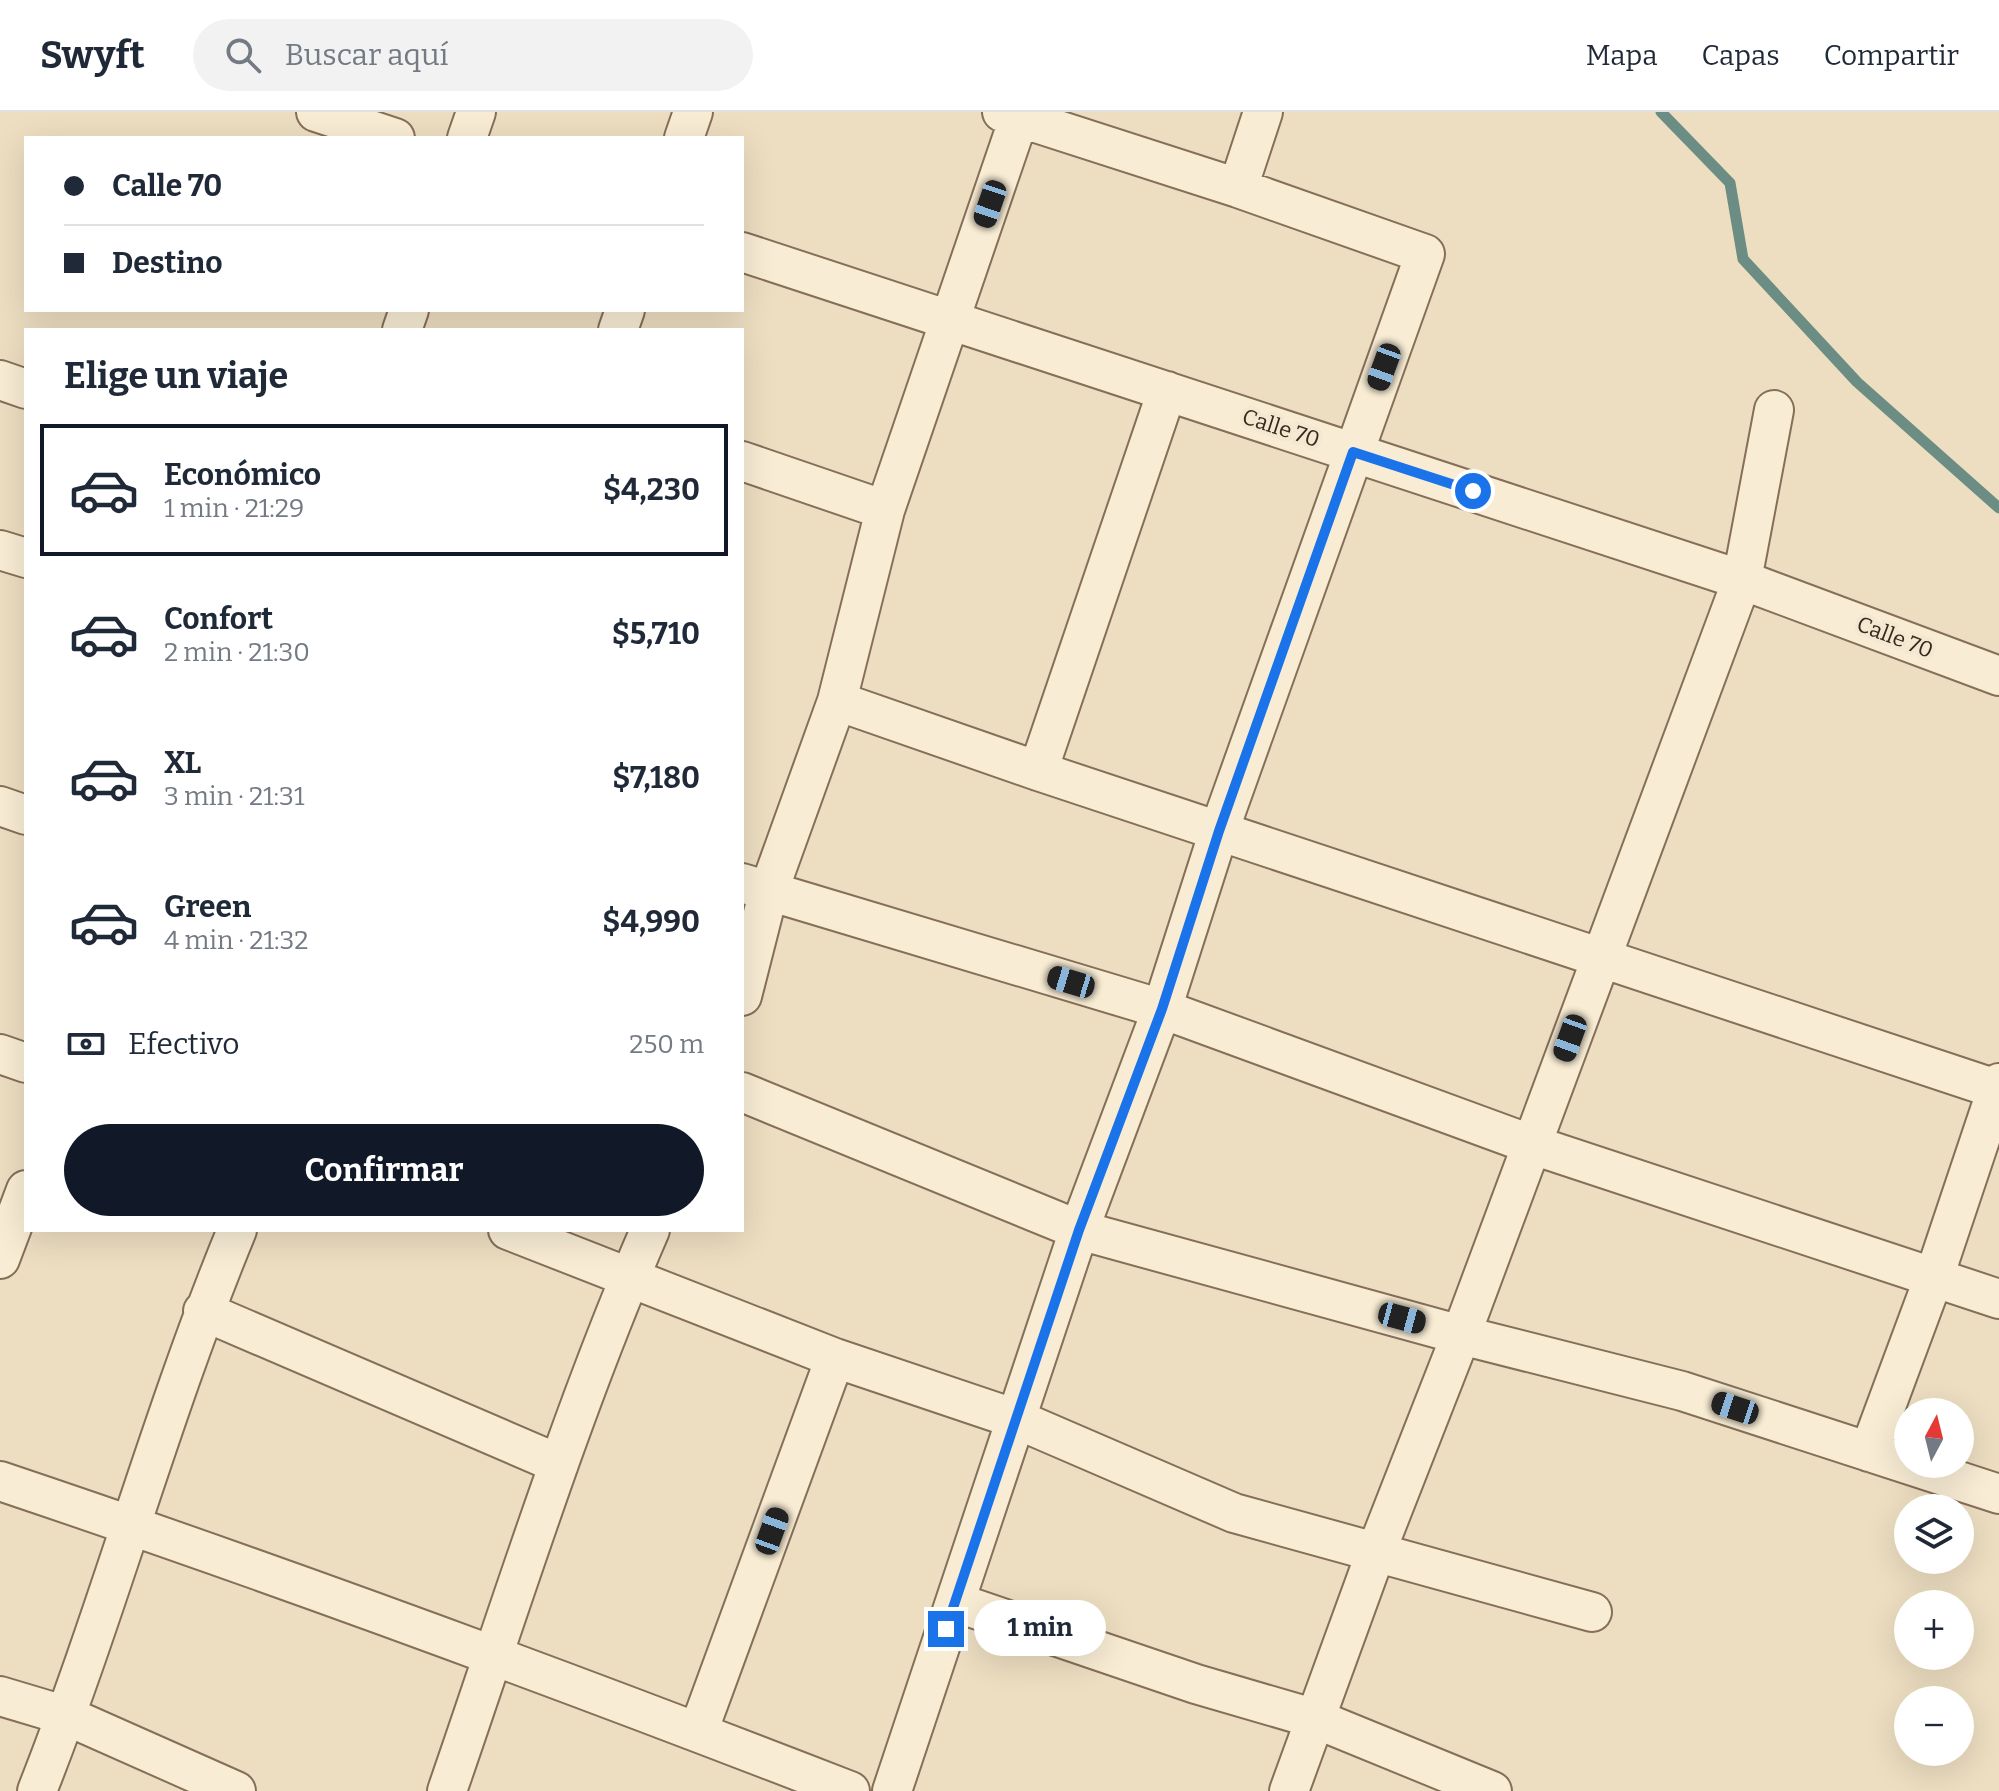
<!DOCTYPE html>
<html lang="es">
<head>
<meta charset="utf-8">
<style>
  :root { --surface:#fff; --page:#f2f2f3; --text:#1f2937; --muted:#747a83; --line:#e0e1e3; --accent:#111827 }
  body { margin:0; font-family:Bitter,serif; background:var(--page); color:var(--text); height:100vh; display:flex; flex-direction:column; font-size:30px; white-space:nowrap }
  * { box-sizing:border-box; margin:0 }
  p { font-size:26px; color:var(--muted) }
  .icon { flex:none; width:44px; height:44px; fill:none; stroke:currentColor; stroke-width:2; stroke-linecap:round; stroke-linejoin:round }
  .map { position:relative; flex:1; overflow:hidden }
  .panel { position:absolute; left:24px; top:216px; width:720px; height:904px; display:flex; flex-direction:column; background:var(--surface); border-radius:0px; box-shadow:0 8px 32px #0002 }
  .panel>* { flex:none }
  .hud { position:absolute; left:24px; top:24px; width:720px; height:176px; border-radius:0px; box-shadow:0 8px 32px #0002; display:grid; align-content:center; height:176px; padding:0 40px; background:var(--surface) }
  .needle { width:52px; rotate:7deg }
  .fabs { position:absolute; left:1894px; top:1286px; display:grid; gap:16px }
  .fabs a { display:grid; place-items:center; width:80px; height:80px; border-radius:50%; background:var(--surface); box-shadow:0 8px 32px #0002; font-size:40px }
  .end { position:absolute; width:36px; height:36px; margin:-18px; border:10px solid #1a73e8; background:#fff; box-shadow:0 0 0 4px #fff }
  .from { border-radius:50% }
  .bubble { position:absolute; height:56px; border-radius:28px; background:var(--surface); box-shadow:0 8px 32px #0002; font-size:26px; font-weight:700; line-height:56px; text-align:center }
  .car { position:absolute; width:24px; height:48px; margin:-24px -12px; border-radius:10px; box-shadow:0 0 6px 2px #0007; background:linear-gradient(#222 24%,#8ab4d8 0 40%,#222 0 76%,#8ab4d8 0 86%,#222 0) }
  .hud b { display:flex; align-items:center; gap:28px; height:76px; font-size:30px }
  .hud b+b { border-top:2px solid var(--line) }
  .hud i { width:20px; height:20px; background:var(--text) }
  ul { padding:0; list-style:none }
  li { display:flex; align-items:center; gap:24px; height:132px; margin:0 16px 12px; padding:0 24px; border:4px solid transparent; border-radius:0px }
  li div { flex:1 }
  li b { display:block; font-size:30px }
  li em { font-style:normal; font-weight:700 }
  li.selected { border-color:var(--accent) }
  li>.icon { width:72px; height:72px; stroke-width:1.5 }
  h2 { padding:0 40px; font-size:36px; line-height:96px }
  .pay { display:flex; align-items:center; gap:20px; height:88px; padding:0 40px; font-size:30px }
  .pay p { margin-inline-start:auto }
  .primary-button { display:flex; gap:16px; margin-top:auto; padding:16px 40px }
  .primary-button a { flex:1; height:92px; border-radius:48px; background:var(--accent); color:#fff; font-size:32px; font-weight:700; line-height:92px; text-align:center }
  header { display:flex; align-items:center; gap:48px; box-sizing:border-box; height:112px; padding:0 40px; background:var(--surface); border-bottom:2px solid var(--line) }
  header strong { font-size:38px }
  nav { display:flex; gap:44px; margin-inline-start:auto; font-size:28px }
  .search { width:560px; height:72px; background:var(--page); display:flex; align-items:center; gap:20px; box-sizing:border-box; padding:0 28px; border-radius:44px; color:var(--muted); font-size:30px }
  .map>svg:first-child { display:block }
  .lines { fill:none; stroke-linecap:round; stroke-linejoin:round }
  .stream { stroke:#6b8d83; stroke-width:11 }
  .street-casing { stroke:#866f59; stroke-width:42 }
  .street { stroke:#f8ecd4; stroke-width:38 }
  .route { stroke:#1a73e8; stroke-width:10 }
  .labels { text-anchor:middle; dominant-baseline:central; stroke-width:8; stroke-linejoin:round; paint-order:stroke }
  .street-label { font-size:22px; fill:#36281d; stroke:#f5e8d0 }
</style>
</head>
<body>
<header>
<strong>Swyft</strong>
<div class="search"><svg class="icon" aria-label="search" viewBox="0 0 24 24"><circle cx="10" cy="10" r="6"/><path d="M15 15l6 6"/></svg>Buscar aquí</div>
<nav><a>Mapa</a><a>Capas</a><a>Compartir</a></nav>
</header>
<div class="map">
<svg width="1999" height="1679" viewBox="0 0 1999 1679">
  <rect width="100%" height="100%" fill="#eddec1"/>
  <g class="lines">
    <!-- stream -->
    <path class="stream" d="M1661 0 1730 71 1743 147 1857 270 1999 396"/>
    <defs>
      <path id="street" d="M316 0 395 26
        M467 26 476 0
        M684 26 693 0
        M1238 76 1263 0
        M742 140 1742 468 1999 564
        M402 218 409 198
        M618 218 625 198
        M0 268 26 277
        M742 349 885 398
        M0 438 26 446
        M837 589 1038 659 1999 978
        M1038 659 1167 279
        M0 694 26 703
        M742 771 1162 897 1530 1032 1999 1187
        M742 884 769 778 837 589 885 398 1021 0
        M0 942 26 951
        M742 980 1079 1118 1461 1223 1682 1279 1999 1382
        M508 1118 835 1246 1016 1307 1234 1401 1592 1500
        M0 1147 26 1078
        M203 1199 559 1352
        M1869 1340 1934 1165 1999 971
        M0 1369C286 1465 569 1570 850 1679
        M955 1490 1196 1572 1316 1607 1492 1679
        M0 1584 67 1604 236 1679
        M698 1620 835 1246
        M37 1679C110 1494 161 1302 237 1118
        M447 1679C512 1491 571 1300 650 1118
        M892 1679 1079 1118 1162 897 1219 719 1425 142 1238 76 1002 0
        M1289 1679 1376 1440 1461 1223 1742 468 1774 298"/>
    </defs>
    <!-- street casing -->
    <use href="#street" class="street-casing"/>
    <!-- street -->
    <use href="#street" class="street"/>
  </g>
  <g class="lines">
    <!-- route -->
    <path class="route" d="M946 1517 1079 1118 1162 897 1219 719 1353 340 1473 379"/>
  </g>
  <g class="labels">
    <!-- street labels -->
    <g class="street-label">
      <text transform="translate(1281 316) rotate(18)">Calle 70</text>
      <text transform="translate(1895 525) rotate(21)">Calle 70</text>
    </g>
  </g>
</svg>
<div class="fabs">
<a><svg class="needle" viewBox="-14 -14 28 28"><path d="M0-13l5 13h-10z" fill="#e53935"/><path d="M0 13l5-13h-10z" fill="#747a83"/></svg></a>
<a><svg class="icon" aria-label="layers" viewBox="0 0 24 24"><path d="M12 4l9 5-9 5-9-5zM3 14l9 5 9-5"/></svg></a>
<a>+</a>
<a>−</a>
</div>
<i class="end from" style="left:1473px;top:379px"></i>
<i class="end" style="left:946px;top:1517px"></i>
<div class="bubble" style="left:974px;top:1488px;width:132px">1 min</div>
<i class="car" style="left:990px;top:92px;rotate:199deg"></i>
<i class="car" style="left:1384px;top:255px;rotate:200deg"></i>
<i class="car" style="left:1071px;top:870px;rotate:287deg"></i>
<i class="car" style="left:1570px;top:926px;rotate:200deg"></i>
<i class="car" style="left:1402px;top:1206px;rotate:105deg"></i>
<i class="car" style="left:1735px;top:1296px;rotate:288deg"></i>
<i class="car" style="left:772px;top:1419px;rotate:20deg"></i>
<div class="hud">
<b><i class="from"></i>Calle 70</b>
<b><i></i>Destino</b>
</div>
<section class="panel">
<h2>Elige un viaje</h2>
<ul>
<li class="selected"><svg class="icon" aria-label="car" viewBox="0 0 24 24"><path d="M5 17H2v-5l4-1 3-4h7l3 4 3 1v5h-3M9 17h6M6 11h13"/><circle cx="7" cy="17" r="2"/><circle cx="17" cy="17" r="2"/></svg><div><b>Económico</b><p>1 min · 21:29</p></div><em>$4,230</em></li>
<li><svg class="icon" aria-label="car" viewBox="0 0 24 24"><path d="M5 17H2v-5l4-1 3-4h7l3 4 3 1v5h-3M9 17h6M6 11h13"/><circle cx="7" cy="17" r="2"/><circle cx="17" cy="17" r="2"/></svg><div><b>Confort</b><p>2 min · 21:30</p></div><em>$5,710</em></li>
<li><svg class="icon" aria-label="car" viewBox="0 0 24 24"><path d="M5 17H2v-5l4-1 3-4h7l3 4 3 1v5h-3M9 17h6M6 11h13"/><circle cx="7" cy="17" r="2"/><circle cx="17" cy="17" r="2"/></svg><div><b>XL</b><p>3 min · 21:31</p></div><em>$7,180</em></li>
<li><svg class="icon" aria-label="car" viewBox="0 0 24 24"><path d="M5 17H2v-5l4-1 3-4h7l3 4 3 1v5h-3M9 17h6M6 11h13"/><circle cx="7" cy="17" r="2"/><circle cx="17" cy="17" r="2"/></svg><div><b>Green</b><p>4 min · 21:32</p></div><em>$4,990</em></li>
</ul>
<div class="pay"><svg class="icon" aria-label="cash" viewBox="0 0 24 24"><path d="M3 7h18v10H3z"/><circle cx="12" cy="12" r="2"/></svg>Efectivo<p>250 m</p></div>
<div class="primary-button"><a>Confirmar</a></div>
</section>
</div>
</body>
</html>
